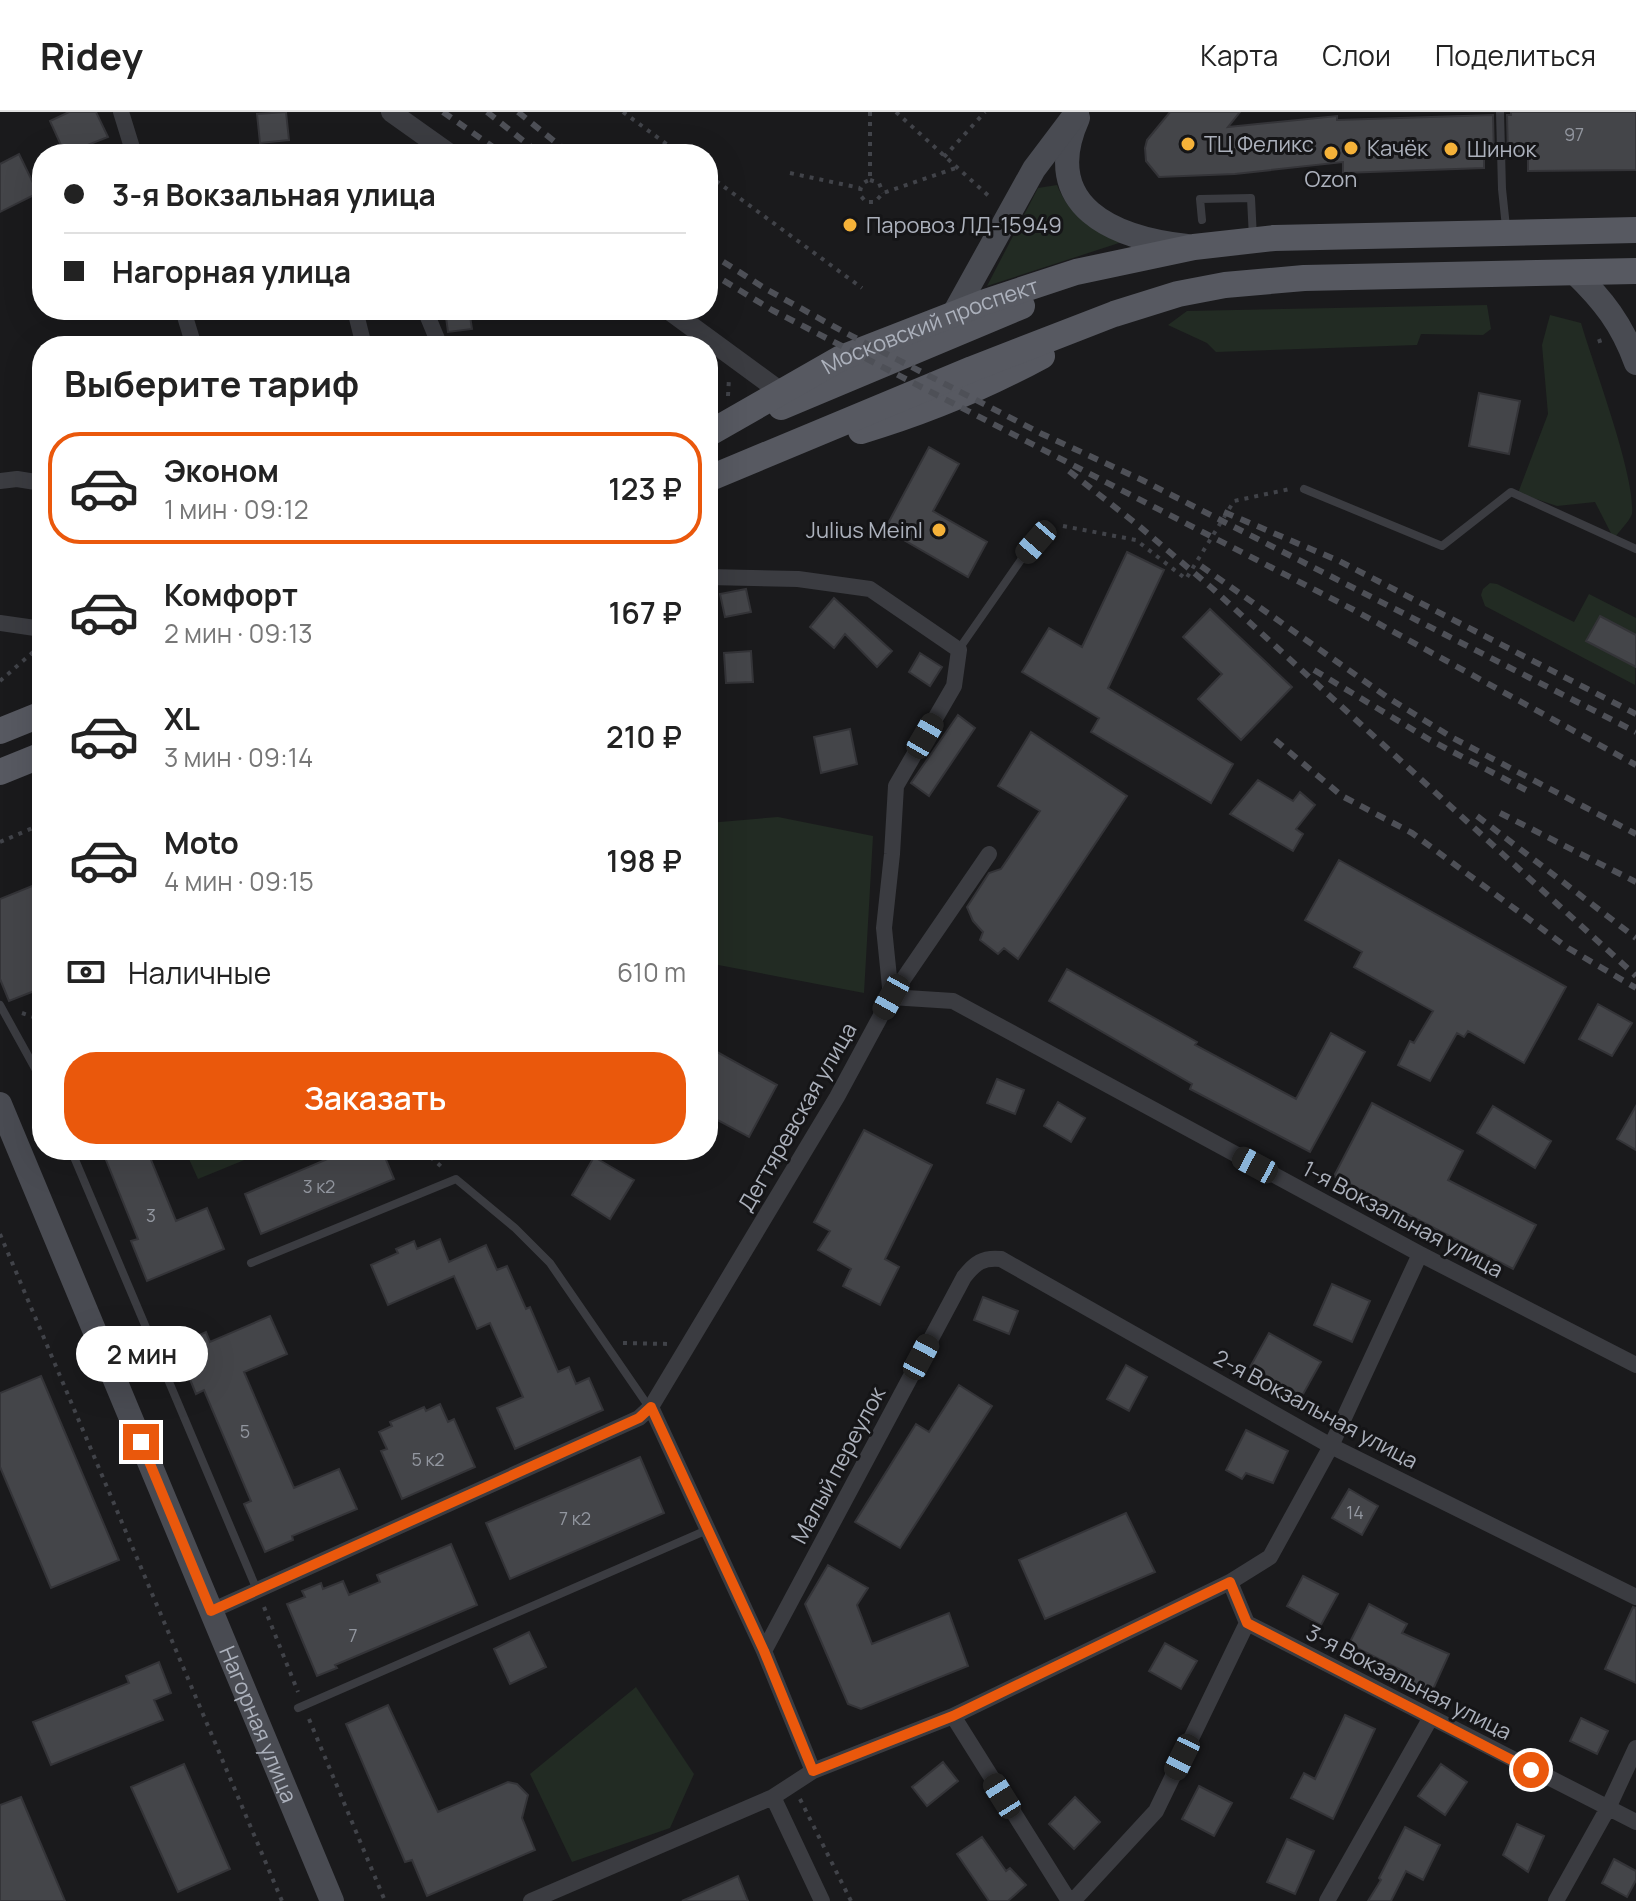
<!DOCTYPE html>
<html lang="ru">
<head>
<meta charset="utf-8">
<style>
  :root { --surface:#fff; --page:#f6f6f6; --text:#222; --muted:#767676; --line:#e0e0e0; --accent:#ea580c }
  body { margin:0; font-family:Manrope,sans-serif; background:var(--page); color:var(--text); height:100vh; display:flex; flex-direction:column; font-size:30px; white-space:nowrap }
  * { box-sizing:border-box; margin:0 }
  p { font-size:26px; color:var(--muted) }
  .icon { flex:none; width:44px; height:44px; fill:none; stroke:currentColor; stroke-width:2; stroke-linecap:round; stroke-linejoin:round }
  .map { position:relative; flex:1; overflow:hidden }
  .drawer { position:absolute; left:32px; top:224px; width:686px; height:824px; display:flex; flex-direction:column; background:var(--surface); border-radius:32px; box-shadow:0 8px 32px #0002 }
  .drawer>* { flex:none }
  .guide { position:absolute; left:32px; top:32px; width:686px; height:176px; border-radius:32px; box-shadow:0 8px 32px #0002; display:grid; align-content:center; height:176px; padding:0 32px; background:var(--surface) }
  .end { position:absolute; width:36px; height:36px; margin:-18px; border:10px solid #ea580c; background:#fff; box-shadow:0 0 0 4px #fff }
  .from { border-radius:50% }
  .bubble { position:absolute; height:56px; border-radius:28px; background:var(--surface); box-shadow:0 8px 32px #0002; font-size:26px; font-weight:600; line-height:56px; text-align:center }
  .car { position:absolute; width:24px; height:48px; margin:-24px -12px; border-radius:10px; box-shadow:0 0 6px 2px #0007; background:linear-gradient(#222 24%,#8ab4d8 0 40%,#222 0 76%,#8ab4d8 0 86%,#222 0) }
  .guide b { display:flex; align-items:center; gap:28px; height:76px; font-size:30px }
  .guide b+b { border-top:2px solid var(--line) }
  .guide i { width:20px; height:20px; background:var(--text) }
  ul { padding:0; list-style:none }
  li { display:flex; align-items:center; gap:24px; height:112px; margin:0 16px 12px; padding:0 16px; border:4px solid transparent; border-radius:32px }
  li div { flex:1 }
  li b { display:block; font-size:30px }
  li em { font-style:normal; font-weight:600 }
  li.on { border-color:var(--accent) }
  li>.icon { width:72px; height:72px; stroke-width:1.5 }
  h2 { padding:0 32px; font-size:36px; line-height:96px }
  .pay { display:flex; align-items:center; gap:20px; height:88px; padding:0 32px; font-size:30px }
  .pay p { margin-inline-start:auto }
  .cta { display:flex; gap:16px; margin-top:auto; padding:16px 32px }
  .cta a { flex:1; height:92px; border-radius:32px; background:var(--accent); color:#fff; font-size:32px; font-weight:600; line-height:92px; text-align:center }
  header { display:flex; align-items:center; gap:48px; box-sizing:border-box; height:112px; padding:0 40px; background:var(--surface); border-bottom:2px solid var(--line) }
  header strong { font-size:38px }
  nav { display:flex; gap:44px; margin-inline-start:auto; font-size:28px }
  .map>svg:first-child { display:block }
  .green { fill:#222b23 }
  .building { fill:#444549; stroke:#343438; stroke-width:2 }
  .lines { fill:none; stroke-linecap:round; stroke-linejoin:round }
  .path { stroke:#414349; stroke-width:4; stroke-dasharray:4 6; stroke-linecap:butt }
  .service { stroke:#3b3c41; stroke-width:8 }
  .minor { stroke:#3b3c41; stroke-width:16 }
  .tertiary { stroke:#3b3c41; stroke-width:20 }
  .secondary { stroke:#494b52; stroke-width:24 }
  .primary { stroke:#575961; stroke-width:26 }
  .rail { stroke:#4e5057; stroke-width:6; stroke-dasharray:10 8; stroke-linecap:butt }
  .route { stroke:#ea580c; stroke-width:10 }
  .poi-dot { fill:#f5b239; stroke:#151517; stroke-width:3 }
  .labels { text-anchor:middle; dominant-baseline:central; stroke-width:6; stroke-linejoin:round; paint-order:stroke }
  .number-label { font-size:18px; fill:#92969f }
  .poi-label { font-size:22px; fill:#acb1bc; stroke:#151517; text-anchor:start }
  .street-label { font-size:22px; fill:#acb1bc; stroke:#151517 }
</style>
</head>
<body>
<header>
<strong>Ridey</strong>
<nav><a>Карта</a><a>Слои</a><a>Поделиться</a></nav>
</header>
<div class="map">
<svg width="1636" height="1789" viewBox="0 0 1636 1789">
  <rect width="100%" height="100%" fill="#1a1a1c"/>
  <!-- green -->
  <path class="green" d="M1057 73C1069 103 1092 118 1122 130L987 174 1038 76Z
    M1487 193 1491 217 1483 223 1421 222 1417 233 1216 240 1207 231 1168 213 1187 199Z
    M1550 203 1581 211C1593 252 1636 365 1632 402 1629 410 1619 419 1614 427L1595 390 1557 394 1518 381 1548 302 1542 233Z
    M1490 471 1497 472 1574 510 1589 482 1636 506 1635 573 1485 494 1481 483 1483 477Z
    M778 705 873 724 864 881 708 851V711Z
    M185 1038H269L198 1067Z
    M636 1575 694 1662 670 1716 572 1750 530 1662Z"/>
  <!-- building -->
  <path class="building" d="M69 0H96L108 25 65 42 50 9Z
    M286 0 289 28 260 31 257 2Z
    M1170 0H1240L1228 15 1337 4V8L1493 3 1494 45H1484V56L1343 61V50L1235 62 1159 65 1146 49 1145 36 1147 28Z
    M1511 0H1636V58L1528 59V44L1508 45 1507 3H1511Z
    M19 42 38 81 0 100V52Z
    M445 198H469L472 217 448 220Z
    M1479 281 1520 289 1509 342 1469 334Z
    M929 335 959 352 933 399 987 430 968 465 885 417Z
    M1127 440 1164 458 1108 576 1233 652 1211 691 1091 620 1099 606 1022 560 1049 516 1082 535Z
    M746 477 751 500 725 505 720 482Z
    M834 486 892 539 877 555 845 522 834 536 810 515Z
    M1210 497 1292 575 1241 628 1198 587 1222 562 1183 525Z
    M1600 504 1636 523V555L1586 529Z
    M751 539 753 570 726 571 724 541Z
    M920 541 942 555 930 574 909 560Z
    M958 603 975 616 929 684 911 671Z
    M850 617 857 652 821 661 814 625Z
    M1031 620 1127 684 1018 847 1004 836 998 842 980 828 983 820 973 809 967 795 989 761 1001 757 1040 699 998 674Z
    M1258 668 1293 689 1300 680 1315 693 1296 717 1303 722 1293 739 1230 702Z
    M1339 748 1566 875 1524 951 1468 919 1464 925 1457 921 1430 969 1398 953 1410 929 1414 931 1433 899 1354 855 1362 840 1305 808Z
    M42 770V876L9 889 0 867V787Z
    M1067 857 1197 930 1195 933 1296 987 1331 921 1365 940 1310 1040 1190 977 1192 972 1049 889Z
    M1598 892 1632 911 1612 944 1579 927Z
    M708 935 777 973 749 1025 708 1003Z
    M997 967 1024 978 1015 1002 987 991Z
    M1058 990 1085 1006 1071 1030 1044 1014Z
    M1372 991 1463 1039 1448 1068 1536 1113 1513 1157 1334 1064Z
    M1493 994 1551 1029 1535 1056 1477 1021Z
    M1636 994V1038L1617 1027Z
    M864 1018 932 1053 885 1147 899 1155 880 1193 843 1174 851 1157 818 1138 830 1119 814 1110Z
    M102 1038H147L176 1109 207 1096 224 1137 147 1169 131 1129 138 1127Z
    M327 1038H382L394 1067 261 1122 245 1082 330 1046Z
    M594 1045 634 1068 610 1107 572 1083Z
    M440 1127 449 1150 486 1133 497 1158 507 1154 526 1197 530 1195 558 1260 569 1255 576 1272 589 1266 603 1298 515 1337 497 1296 523 1285 490 1211 477 1217 454 1164 388 1193 371 1153 398 1141 396 1137 414 1129 417 1137Z
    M1332 1172 1370 1189 1352 1230 1314 1213Z
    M983 1185 1018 1199 1009 1222 974 1208Z
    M270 1204 287 1242 244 1260 294 1376 339 1357 357 1397 292 1424 293 1428 265 1440 244 1392 251 1389 204 1278 196 1282 176 1233 206 1220 210 1230Z
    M1269 1221 1321 1250 1302 1284 1250 1255Z
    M1126 1253 1147 1265 1129 1299 1107 1287Z
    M41 1264 119 1448 51 1476 0 1355V1281Z
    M959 1273 992 1294 900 1436 855 1410 916 1312 929 1320Z
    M440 1292 448 1310 454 1307 475 1355 402 1387 381 1339 387 1337 379 1320 392 1314 390 1310 424 1295 426 1299Z
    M1246 1318 1288 1339 1273 1371 1246 1361 1242 1367 1226 1358Z
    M640 1345 664 1401 510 1467 486 1411Z
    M1349 1377 1378 1394 1362 1423 1332 1406Z
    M1126 1401 1155 1460 1045 1507 1019 1448Z
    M451 1432 477 1493 335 1553 337 1556 317 1564 287 1492 305 1485 302 1479 321 1471 323 1477 343 1469 349 1483 380 1470 377 1463Z
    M828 1453 868 1476 857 1493 872 1532 949 1501 968 1554 861 1597 848 1592 805 1492Z
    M1303 1464 1338 1482 1321 1513 1287 1494Z
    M1369 1492 1407 1512 1402 1521 1449 1542 1430 1584 1403 1572 1407 1561 1349 1532Z
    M1633 1495 1636 1496V1571L1605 1557Z
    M529 1520 546 1555 510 1572 494 1537Z
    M1165 1531 1197 1549 1181 1577 1149 1559Z
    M159 1550 171 1581 154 1588 163 1608 51 1653 33 1610 129 1571 126 1564Z
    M388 1593 438 1700 508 1670 517 1672 528 1683 522 1706 535 1738 427 1784 412 1748 405 1750 346 1612Z
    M1345 1603 1375 1617 1333 1707 1291 1686 1304 1661 1315 1667Z
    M1581 1606 1608 1619 1597 1642 1570 1629Z
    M943 1650 958 1669 927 1694 912 1675Z
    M184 1652 230 1757 178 1780 131 1675Z
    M1441 1652 1467 1670 1445 1703 1418 1684Z
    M1199 1674 1232 1691 1214 1724 1182 1707Z
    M21 1685 65 1789H0V1693Z
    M1075 1685 1100 1710 1074 1737 1049 1712Z
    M1517 1712 1544 1724 1528 1760 1503 1743Z
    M1405 1715 1440 1733 1423 1768 1406 1759 1391 1789H1368L1381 1768 1379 1766Z
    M982 1725 1006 1759 1010 1756 1026 1773 1008 1789H989L957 1742Z
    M1287 1727 1314 1739 1295 1782 1267 1770Z
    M1614 1747 1636 1759V1768L1627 1785 1602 1771Z
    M738 1764 748 1789H682Z"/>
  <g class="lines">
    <!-- path -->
    <path class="path" d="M623 0 680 42
      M870 0V68C862 70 860 75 860 83L866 90H875L883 81 956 56
      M896 0 992 87
      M944 45 985 0
      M790 61 860 76
      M708 63 862 176
      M870 68 879 71 883 81
      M1599 227 1602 236
      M728 284 729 266
      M1063 414 1136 428 1186 467 1234 389 1290 377
      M0 569 40 534
      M0 730 42 712
      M22 901 42 908
      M423 1038 445 1058
      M0 1122 282 1789
      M623 1231 670 1232
      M264 1495 298 1580
      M309 1607 385 1789
      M800 1687 851 1789"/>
    <!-- service -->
    <path class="service" d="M1500 0 1502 77 1506 115
      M1202 108 1200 87 1251 86 1253 126
      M1304 377 1442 434 1511 380 1636 437
      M959 537 1023 445 1049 415
      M0 893 42 969
      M71 1038 257 1478
      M251 1151 456 1067 515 1116 550 1151 649 1295
      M298 1596 707 1418"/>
    <!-- minor -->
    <path class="minor" d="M121 0 134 42
      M183 198 194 234
      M355 198 364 234
      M425 198 440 234
      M0 369 17 367 42 371
      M708 465 798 467 870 477 959 538 954 574 896 674 892 742 884 816 891 885 953 889 1420 1142 1636 1253
      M0 511 42 517
      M651 1295 764 1539 813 1659
      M211 1499 639 1306 651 1295 837 985 891 885 989 742
      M1247 1511 1636 1710
      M764 1539 964 1165C975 1151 983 1145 1001 1147L1331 1334 1636 1485
      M953 1604 1069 1789
      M773 1685 822 1789
      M531 1789 773 1685 813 1659 953 1604 1230 1470 1270 1445 1331 1334 1420 1142
      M1073 1789 1156 1699 1247 1511 1230 1470
      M1327 1789 1430 1607
      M1556 1789 1608 1696 1636 1636"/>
    <!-- tertiary -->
    <path class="tertiary" d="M391 0 450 42
      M669 198 781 280"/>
    <!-- secondary -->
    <g class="secondary">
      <path d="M1078 6C1038 95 1115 126 1187 134"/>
      <path d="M1574 160C1603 188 1622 212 1636 251"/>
      <path d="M948 212 1034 57 1077 0"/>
      <path id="s1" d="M0 992 332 1789"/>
    </g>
    <!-- primary -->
    <g class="primary">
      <path d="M781 295 1022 194"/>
      <path d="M861 319C925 300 983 276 1042 244"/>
      <path id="s2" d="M708 322 841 246 985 190 1076 160 1194 135 1274 126 1636 118"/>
      <path d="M708 367 972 257 1114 202 1178 182 1225 173 1304 166 1636 159"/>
      <path d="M0 619 42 602"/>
      <path d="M0 660 42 643"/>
    </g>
    <!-- rail -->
    <path class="rail" d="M443 0 503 42
      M487 0 540 42
      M518 0 570 42
      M708 140 766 177 842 219 1042 322 1142 368 1636 620
      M708 159 772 198 1352 497 1636 653
      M1069 359 1139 414 1213 477 1636 864
      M1224 400 1339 449 1636 602
      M1201 454 1387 585 1453 626 1636 722
      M1314 558 1430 628 1526 678
      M1275 628 1342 684 1412 721 1568 836 1636 876
      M1500 701 1636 770
      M1477 704 1636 826"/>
  </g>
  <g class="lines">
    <!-- route -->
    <path class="route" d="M141 1330 211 1499 639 1306 651 1295 764 1539 813 1659 953 1604 1230 1470 1247 1511 1531 1658"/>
  </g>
  <!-- markers -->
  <g class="poi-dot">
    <circle cx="1188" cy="32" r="8"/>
    <circle cx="1351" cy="36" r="8"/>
    <circle cx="1451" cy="37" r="8"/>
    <circle cx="1331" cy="41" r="8"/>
    <circle cx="850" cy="113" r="8"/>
    <circle cx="939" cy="418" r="8"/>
  </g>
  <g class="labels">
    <!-- number labels -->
    <g class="number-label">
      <text x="1574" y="22">97</text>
      <text x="319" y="1074">3 к2</text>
      <text x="151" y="1103">3</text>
      <text x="245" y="1319">5</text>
      <text x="428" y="1347">5 к2</text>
      <text x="1355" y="1400">14</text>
      <text x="575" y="1406">7 к2</text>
      <text x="353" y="1523">7</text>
    </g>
    <!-- poi labels -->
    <g class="poi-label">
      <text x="1204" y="32">ТЦ Феликс</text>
      <text x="1367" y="36">Качёк</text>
      <text x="1467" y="37">Шинок</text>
      <text x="1331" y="67" text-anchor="middle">Ozon</text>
      <text x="866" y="113">Паровоз ЛД-15949</text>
      <text x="923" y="418" text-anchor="end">Julius Meinl</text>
    </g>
    <!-- street labels -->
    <g class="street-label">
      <text stroke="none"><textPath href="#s2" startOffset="248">Московский проспект</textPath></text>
      <text transform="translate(797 1005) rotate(-60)">Дегтяревская улица</text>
      <text transform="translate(1403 1107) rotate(28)">1-я Вокзальная улица</text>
      <text transform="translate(1316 1297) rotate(28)">2-я Вокзальная улица</text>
      <text transform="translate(838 1353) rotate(-62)">Малый переулок</text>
      <text transform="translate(1409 1570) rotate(27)">3-я Вокзальная улица</text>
      <text stroke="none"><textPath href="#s1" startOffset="672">Нагорная улица</textPath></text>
    </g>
  </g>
</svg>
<i class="end from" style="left:1531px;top:1658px"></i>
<i class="end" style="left:141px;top:1330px"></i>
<div class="bubble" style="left:76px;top:1214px;width:132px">2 мин</div>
<i class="car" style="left:1036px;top:430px;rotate:221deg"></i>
<i class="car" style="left:925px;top:624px;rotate:30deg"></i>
<i class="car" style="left:891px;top:885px;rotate:209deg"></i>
<i class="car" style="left:1255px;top:1053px;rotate:298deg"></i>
<i class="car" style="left:921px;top:1245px;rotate:28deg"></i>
<i class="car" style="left:1182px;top:1645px;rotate:206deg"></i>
<i class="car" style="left:1002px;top:1684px;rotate:328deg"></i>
<div class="guide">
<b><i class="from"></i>3-я Вокзальная улица</b>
<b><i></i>Нагорная улица</b>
</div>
<section class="drawer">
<h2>Выберите тариф</h2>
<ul>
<li class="on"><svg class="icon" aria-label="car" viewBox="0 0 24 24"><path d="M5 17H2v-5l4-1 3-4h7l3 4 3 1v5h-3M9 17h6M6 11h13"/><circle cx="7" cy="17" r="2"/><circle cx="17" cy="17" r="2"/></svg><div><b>Эконом</b><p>1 мин · 09:12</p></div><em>123 ₽</em></li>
<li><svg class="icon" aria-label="car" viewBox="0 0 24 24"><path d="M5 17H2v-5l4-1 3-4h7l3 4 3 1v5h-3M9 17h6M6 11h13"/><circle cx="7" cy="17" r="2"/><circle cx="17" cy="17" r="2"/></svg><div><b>Комфорт</b><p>2 мин · 09:13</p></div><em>167 ₽</em></li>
<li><svg class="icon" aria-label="car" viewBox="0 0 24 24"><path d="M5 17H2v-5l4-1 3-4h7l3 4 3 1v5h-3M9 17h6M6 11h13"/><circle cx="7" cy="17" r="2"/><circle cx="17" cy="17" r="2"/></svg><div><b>XL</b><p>3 мин · 09:14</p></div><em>210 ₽</em></li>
<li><svg class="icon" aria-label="car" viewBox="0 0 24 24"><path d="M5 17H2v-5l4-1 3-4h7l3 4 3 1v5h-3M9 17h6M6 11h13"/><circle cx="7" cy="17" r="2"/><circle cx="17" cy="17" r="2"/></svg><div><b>Moto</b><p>4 мин · 09:15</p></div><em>198 ₽</em></li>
</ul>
<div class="pay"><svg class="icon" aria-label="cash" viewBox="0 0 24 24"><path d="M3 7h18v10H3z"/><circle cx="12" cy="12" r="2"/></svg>Наличные<p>610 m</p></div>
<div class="cta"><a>Заказать</a></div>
</section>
</div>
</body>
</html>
